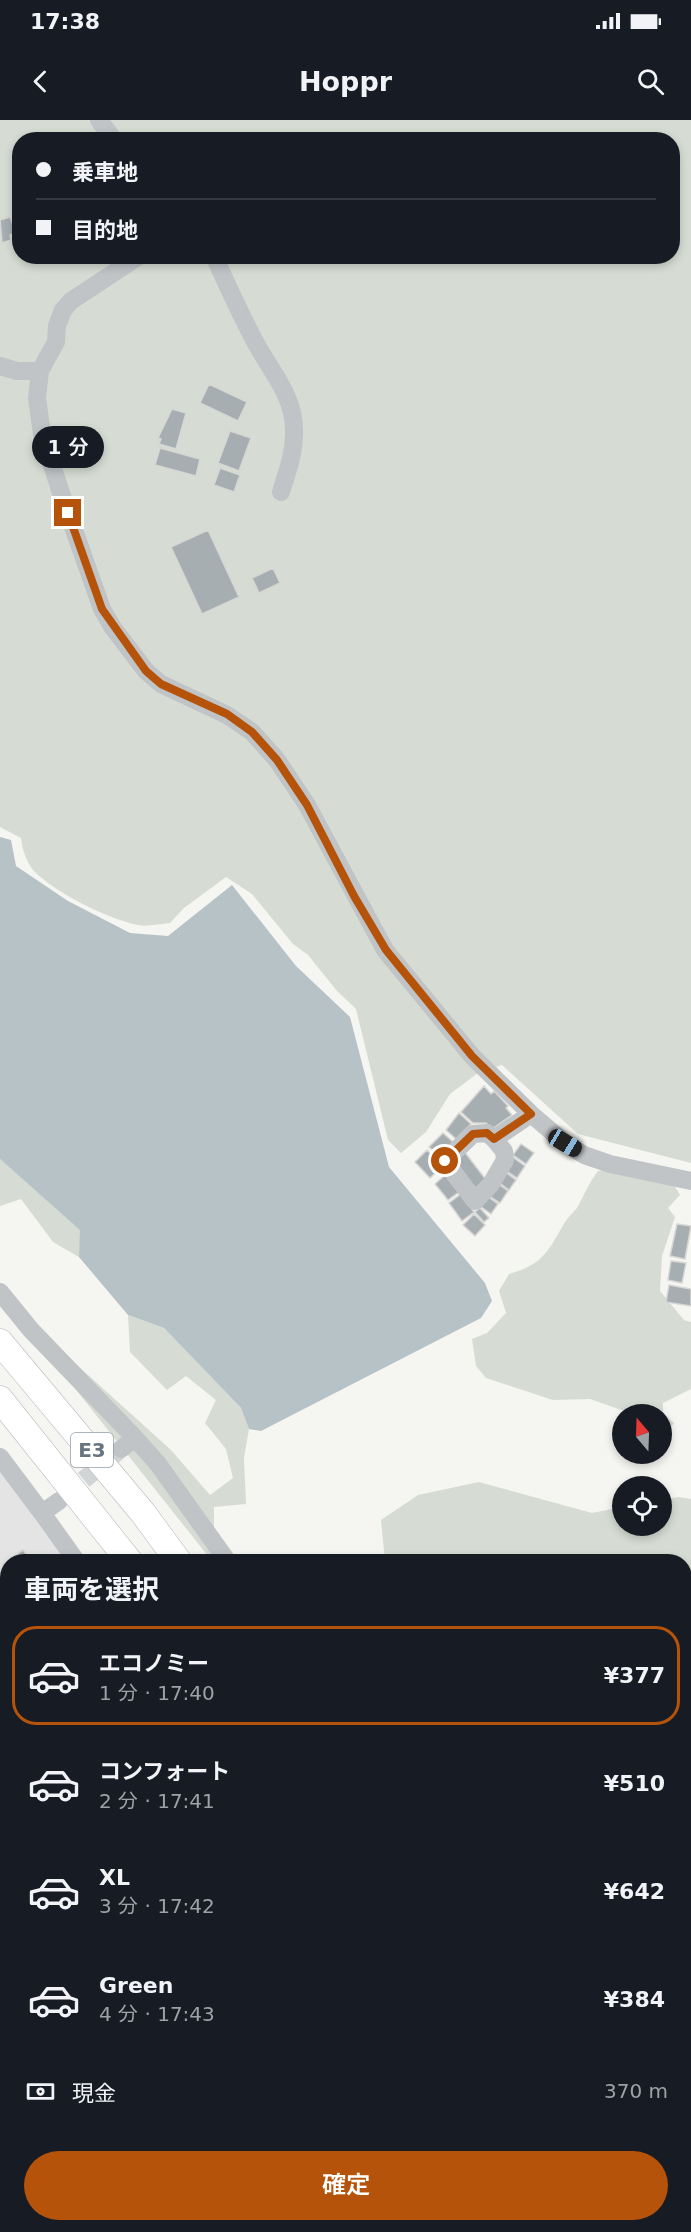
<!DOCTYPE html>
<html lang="ja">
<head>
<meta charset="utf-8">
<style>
  :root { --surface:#171b24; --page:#20242c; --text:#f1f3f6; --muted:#9ea1a6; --line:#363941; --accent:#b45309 }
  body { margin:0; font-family:"DejaVu Sans","Noto Sans JP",sans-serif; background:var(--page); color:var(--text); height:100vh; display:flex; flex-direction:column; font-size:22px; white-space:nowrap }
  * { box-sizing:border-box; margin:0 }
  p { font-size:20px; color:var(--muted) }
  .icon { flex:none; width:33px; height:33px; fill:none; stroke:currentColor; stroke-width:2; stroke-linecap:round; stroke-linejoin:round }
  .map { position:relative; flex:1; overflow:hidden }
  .side { position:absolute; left:0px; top:1434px; width:692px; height:678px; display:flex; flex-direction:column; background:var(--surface); border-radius:24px 24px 0 0; box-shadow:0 3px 9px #0003 }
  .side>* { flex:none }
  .hud { position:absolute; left:12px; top:12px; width:668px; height:132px; border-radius:24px; box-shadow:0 3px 9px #0003; display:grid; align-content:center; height:132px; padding:0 24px; background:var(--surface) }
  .needle { width:39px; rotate:341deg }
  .fabs { position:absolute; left:612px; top:1284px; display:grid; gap:12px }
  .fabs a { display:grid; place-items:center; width:60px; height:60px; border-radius:50%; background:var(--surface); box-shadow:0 3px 9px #0003; font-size:30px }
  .end { position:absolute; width:27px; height:27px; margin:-14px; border:8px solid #b45309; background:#fff; box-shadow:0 0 0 3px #fff }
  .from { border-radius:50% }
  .bubble { position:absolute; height:42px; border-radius:21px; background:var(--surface); box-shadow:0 3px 9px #0003; font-size:20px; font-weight:600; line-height:42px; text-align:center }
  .car { position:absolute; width:18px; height:36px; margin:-18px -9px; border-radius:8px; box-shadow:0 0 4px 2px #0007; background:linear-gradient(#222 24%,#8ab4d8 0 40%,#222 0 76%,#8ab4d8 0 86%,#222 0) }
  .hud b { display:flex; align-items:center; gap:21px; height:57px; font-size:22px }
  .hud b+b { border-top:2px solid var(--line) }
  .hud i { width:15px; height:15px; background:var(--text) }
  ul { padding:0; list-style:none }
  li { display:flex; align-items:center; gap:18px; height:99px; margin:0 12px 9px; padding:0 12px; border:3px solid transparent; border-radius:24px }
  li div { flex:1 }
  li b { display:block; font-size:22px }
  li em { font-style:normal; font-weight:600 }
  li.active { border-color:var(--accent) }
  li>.icon { width:54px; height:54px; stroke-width:1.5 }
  h2 { padding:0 24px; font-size:27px; line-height:72px }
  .pay { display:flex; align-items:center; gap:15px; height:66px; padding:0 24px; font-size:22px }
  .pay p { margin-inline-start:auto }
  .cta { display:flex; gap:12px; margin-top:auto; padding:12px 24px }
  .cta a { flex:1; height:69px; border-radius:36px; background:var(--accent); color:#fff; font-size:24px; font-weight:600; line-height:69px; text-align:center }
  .status { display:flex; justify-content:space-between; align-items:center; height:42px; padding:0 30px; background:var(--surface); direction:ltr }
  .status svg { height:16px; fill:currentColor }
  header { display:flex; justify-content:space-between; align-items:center; height:78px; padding:0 24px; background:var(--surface); font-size:27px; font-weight:600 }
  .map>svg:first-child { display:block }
  .built { fill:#e3e4e3 }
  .green { fill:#d6dcd3; fill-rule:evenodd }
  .water { fill:#b7c2c6 }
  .building { fill:#a6aeb2; stroke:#d6d6d4; stroke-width:1.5 }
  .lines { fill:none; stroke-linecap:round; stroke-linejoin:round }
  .minor-tunnel { stroke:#d1d5d6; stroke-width:18; stroke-dasharray:18 9; stroke-linecap:butt }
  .major-casing { stroke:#b4b8bb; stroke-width:24 }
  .highway-casing { stroke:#b5b8bb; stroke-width:27 }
  .minor { stroke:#c0c4c7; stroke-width:18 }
  .major { stroke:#fff; stroke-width:22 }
  .highway { stroke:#fff; stroke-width:26 }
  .route { stroke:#b45309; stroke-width:8 }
  .labels { text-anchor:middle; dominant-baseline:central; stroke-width:6; stroke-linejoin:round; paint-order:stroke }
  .shield { fill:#fff; stroke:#949ea7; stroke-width:1.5 }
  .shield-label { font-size:20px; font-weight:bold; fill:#667581 }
</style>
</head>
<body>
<div class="status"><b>17:38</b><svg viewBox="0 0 49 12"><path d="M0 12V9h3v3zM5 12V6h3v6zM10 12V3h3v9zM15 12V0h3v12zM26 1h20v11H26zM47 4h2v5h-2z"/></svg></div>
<header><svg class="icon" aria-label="back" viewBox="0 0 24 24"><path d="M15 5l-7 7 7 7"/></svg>Hoppr<svg class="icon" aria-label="search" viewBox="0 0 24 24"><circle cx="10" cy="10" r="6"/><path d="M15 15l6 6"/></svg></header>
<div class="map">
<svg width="691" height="2112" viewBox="0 0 691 2112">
  <rect width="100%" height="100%" fill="#f5f5f2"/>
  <!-- built -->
  <path class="built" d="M0 1350 65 1441 8 1442V1768H0Z
    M7 1937V2091L0 2086V1940Z
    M253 2104 256 2112H42L29 2105Z
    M434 2104 438 2112H272L268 2105Z"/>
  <!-- green -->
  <path class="green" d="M0 0H691V1043L578 1014 502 945 478 953 450 974 426 1012 401 1033 388 1020 356 889 337 871 308 835 293 824 252 774 226 757 184 788 170 803C160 804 147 807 138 805 108 799 56 773 35 752 27 744 22 729 21 718L0 707ZM20 20H672V136H20Z
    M0 1039 81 1110 79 1137 53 1122 21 1079 0 1086Z
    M608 1050 674 1065 680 1075 668 1088 675 1097 662 1136 660 1171 684 1200 691 1202V1269L663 1283V1293L674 1303 668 1311 662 1308V1294H633L590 1279 553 1280 486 1258 476 1246 472 1219 487 1213 506 1193 499 1171 509 1154C544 1144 548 1131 565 1102 568 1097 573 1093 577 1088 584 1075 589 1063 598 1051Z
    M128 1195 164 1208 241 1288 249 1309 244 1338 246 1384 214 1387V1411L237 1441H212L73 1266 66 1235 171 1330 210 1375 233 1358 226 1329 205 1303 216 1280 186 1256 167 1270 130 1232Z
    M479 1362 592 1393 622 1387V1406H662V1380L679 1377 691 1379V1528L684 1530V1442L385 1441 381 1400 418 1375Z"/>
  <!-- water -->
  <path class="water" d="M0 717 11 720 16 746 68 781 130 813 168 816 232 765 296 846 350 897 389 1047 485 1163 492 1181 481 1198 261 1311 249 1309 241 1288 164 1208 128 1195 79 1137 80 1110 0 1039Z"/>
  <!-- building -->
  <path class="building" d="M10 97 16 113 10 115 11 120 2 123 0 100Z
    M209 264 247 282 238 301 200 283Z
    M172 289 186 293 176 329 159 324 161 319 158 318Z
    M230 311 251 318 239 351 218 343Z
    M160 328 200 339 196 356 155 345Z
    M220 348 240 355 234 372 214 365Z
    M208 410 239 477 202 494 171 427Z
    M273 448 280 463 259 473 252 458Z
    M484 966 491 974 494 971 508 986 506 988 512 995 492 1009 486 1003H473L461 992Z
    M459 993 471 1004 456 1019 446 1010Z
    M443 1013 453 1022 440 1036 429 1027Z
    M521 1024 534 1033 526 1044 513 1035Z
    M427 1030 443 1046 430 1058 415 1042Z
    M463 1030 487 1061 475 1070 451 1040Z
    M514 1038 525 1046 517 1058 505 1050Z
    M504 1051 516 1060 509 1070 497 1061Z
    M445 1055 459 1072 448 1080 435 1064Z
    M497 1063 508 1071 500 1083 488 1075Z
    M461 1074 474 1092 462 1101 449 1083Z
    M487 1076 498 1084 491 1094 480 1086Z
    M480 1088 489 1098 484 1102 475 1092Z
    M474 1094 485 1105 475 1116 463 1105Z
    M677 1104 691 1106 685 1139 670 1136Z
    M671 1141 686 1143 682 1163 668 1160Z
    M669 1165 691 1169V1186L666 1182Z
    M23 1430 32 1442H8V1449L4 1444Z
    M0 1453 8 1464V1483L0 1489Z
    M8 1512V1599L0 1604V1517Z
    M691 1532V1555L684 1559V1535Z
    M691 1576V1652L684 1633V1578Z
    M8 1630V1703L0 1709V1635Z
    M0 1837H8V1860H0Z
    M0 1864H8V1879H0Z
    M684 1885H691V2025L684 2005Z
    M0 1992 8 1996V2084L0 2079Z
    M54 2104H107L104 2112H69Z
    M310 2104H316L318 2112H288Z
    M372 2104H408L410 2111 357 2112 356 2110Z"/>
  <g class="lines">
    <!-- minor-tunnel -->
    <path class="minor-tunnel" d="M63 1377 121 1329"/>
    <defs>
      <path id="major" d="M684 1773 691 1770
        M0 1915 8 1913"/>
      <path id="highway" d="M0 1222 143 1393 179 1442
        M0 1279 130 1442
        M483 2104 486 2112
        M524 2104 526 2112"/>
    </defs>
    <!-- major casing -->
    <use href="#major" class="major-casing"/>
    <!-- highway casing -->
    <use href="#highway" class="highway-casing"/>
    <!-- minor -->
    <path class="minor" d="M99 0 114 20
      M139 136 71 181 63 190 57 206 56 222 40 251 37 278 42 314 61 373 102 489 113 508 146 551 161 564 227 595 252 612 277 640 307 685 385 830 472 936 531 994 565 1023 584 1035 610 1044 691 1061
      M214 136C228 167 242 198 258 227 273 254 294 277 294 310 295 332 287 352 281 372
      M0 246 17 251H40
      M494 1019 487 1013 473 1014 445 1041 475 1081 491 1064 505 1040 504 1031 494 1019 531 994
      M0 1172 31 1210 135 1318
      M121 1329 135 1318 158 1344 228 1442
      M0 1337 42 1393 59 1381
      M42 1393 77 1442
      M0 1621 8 1616
      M0 1777H8
      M684 1786 691 1787
      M0 1822H8
      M684 1846 691 1847
      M11 2104 22 2112
      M262 2104 265 2112
      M585 2104 588 2112"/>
    <!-- major -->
    <use href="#major" class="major"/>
    <!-- highway -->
    <use href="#highway" class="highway"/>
  </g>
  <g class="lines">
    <!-- route -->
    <path class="route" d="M68 393 102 489 146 551 161 564 227 594 252 612 277 640 307 685 354 776 386 830 472 936 531 994 494 1019 487 1013 473 1014 445 1041"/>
  </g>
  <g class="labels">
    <!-- shield labels -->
    <rect class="shield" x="71" y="1313" width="42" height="34" rx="4.5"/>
    <g class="shield-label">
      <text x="92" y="1330">E3</text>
    </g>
  </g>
</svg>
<div class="fabs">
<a><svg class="needle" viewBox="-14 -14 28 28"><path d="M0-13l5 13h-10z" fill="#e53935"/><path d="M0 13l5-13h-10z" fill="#9ea1a6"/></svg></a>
<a><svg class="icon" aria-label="locate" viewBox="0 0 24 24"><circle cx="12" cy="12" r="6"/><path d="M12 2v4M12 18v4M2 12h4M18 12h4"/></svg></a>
</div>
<i class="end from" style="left:445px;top:1041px"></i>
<i class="end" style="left:68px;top:393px"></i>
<div class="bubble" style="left:32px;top:306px;width:72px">1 分</div>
<i class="car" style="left:565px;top:1023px;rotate:121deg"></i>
<div class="hud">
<b><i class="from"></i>乗車地</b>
<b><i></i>目的地</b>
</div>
<section class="side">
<h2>車両を選択</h2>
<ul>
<li class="active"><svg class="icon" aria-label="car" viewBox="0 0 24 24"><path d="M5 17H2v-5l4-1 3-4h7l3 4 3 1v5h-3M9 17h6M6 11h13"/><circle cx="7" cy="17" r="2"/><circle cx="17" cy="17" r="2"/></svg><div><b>エコノミー</b><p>1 分 · 17:40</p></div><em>¥377</em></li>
<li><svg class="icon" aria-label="car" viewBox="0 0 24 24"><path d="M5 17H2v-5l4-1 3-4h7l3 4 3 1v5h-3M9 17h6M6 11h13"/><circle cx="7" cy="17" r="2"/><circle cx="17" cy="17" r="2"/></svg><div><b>コンフォート</b><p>2 分 · 17:41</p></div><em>¥510</em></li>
<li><svg class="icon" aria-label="car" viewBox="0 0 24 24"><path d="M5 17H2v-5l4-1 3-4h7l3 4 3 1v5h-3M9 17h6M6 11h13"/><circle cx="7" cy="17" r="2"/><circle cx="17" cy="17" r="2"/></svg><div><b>XL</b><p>3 分 · 17:42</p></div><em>¥642</em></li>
<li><svg class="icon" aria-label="car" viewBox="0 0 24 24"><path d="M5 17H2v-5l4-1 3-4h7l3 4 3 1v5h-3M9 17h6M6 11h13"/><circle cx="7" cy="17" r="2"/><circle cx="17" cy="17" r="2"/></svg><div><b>Green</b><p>4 分 · 17:43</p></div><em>¥384</em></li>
</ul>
<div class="pay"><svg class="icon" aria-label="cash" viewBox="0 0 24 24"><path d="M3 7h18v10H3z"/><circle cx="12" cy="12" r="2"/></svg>現金<p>370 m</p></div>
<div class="cta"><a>確定</a></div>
</section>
</div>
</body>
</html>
